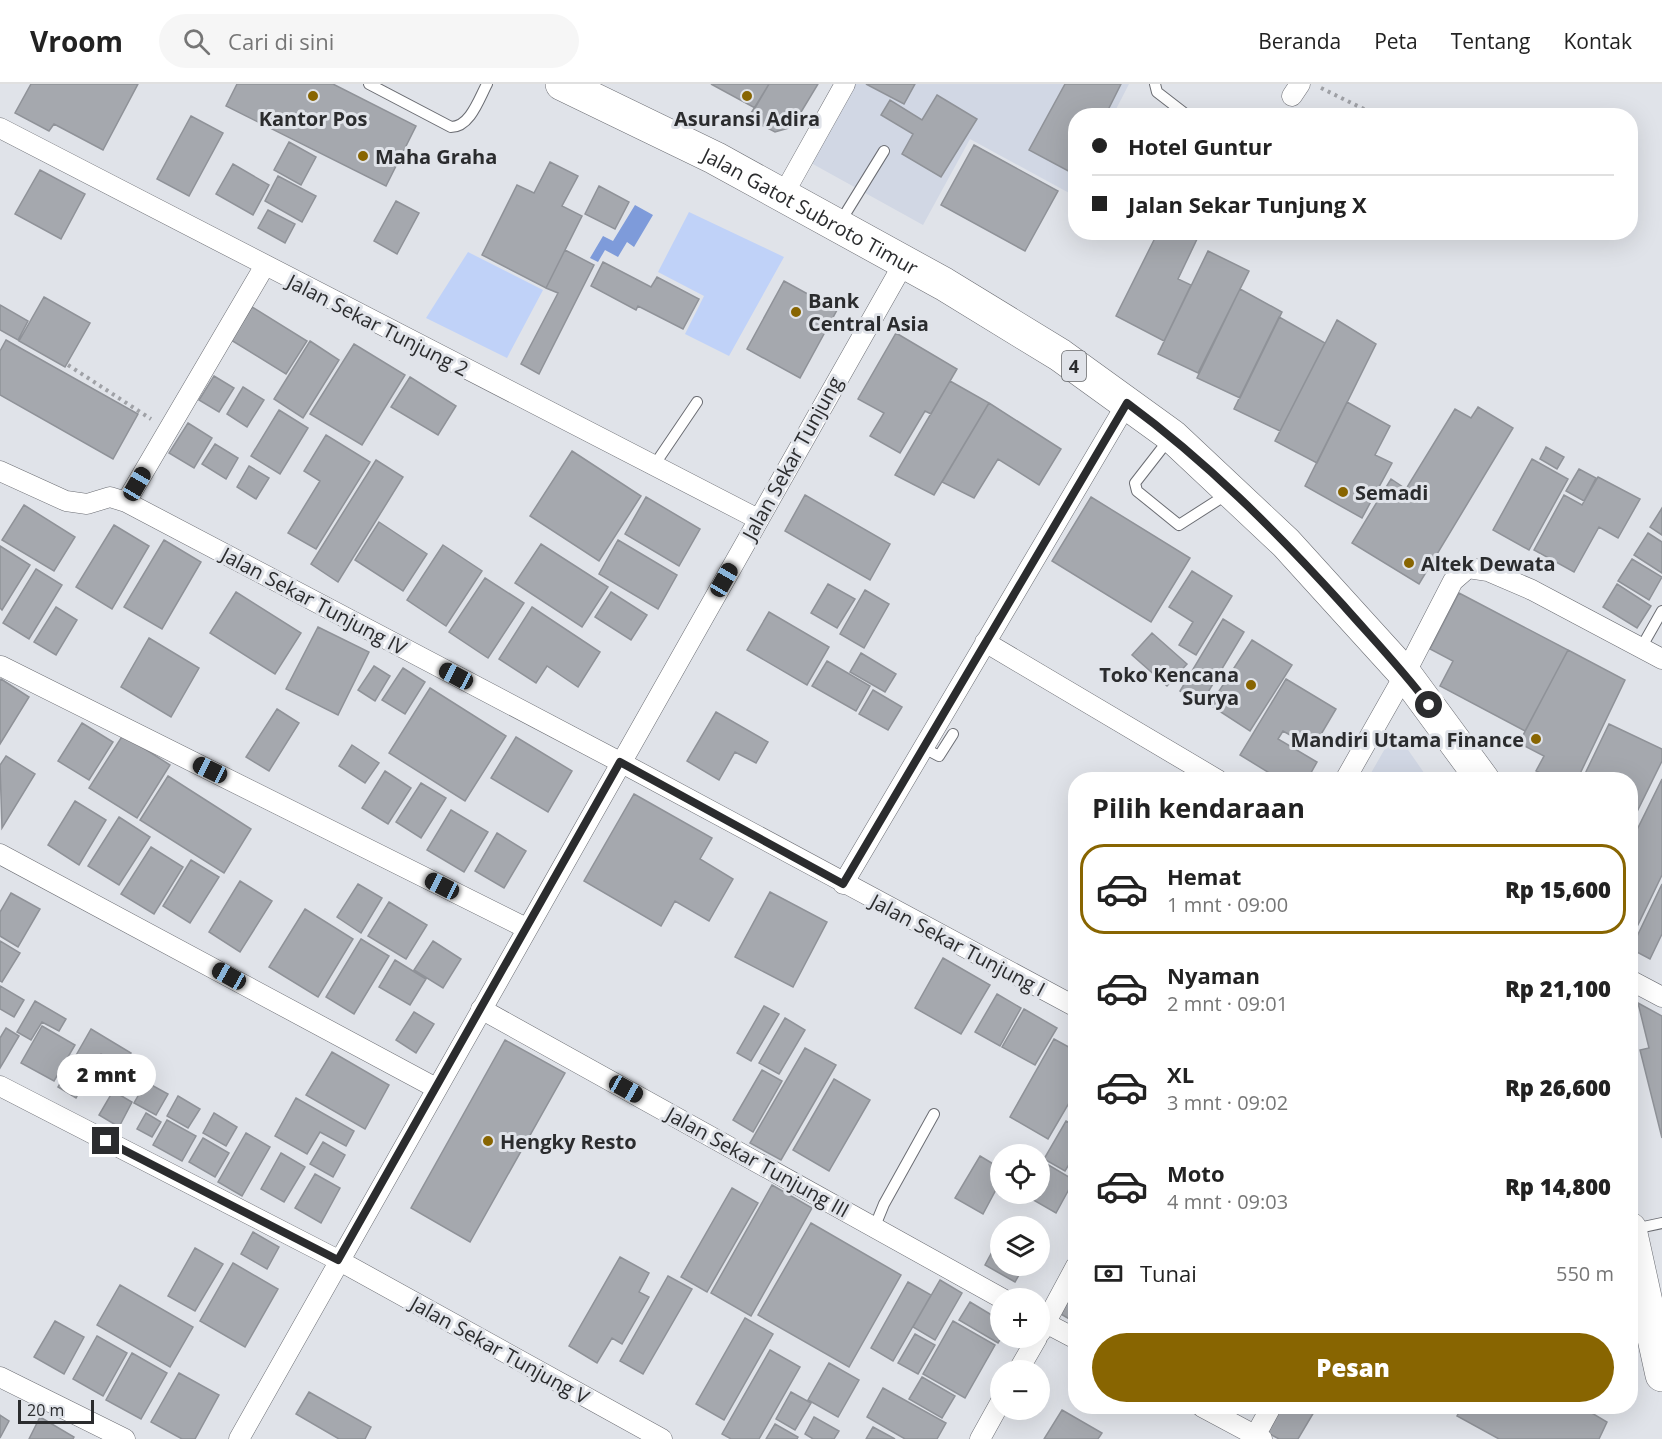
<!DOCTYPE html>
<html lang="id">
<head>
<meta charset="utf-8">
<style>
  :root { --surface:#fff; --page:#f6f6f6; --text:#222; --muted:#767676; --line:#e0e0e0; --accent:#886501 }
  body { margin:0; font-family:"Open Sans",sans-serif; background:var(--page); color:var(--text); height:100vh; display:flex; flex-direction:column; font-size:22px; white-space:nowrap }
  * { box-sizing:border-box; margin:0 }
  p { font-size:20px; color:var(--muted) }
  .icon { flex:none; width:33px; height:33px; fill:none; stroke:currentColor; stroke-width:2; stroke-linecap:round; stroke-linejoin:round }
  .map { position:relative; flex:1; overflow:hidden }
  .drawer { position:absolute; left:1068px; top:688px; width:570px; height:642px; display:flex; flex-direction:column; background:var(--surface); border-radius:24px; box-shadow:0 6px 24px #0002 }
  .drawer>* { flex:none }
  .hud { position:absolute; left:1068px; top:24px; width:570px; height:132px; border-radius:24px; box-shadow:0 6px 24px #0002; display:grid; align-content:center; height:132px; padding:0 24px; background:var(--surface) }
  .controls { position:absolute; left:990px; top:1060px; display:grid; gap:12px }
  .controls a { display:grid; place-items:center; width:60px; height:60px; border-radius:50%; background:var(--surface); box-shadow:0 6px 24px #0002; font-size:30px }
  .scale { position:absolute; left:18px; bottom:15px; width:76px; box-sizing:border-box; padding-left:6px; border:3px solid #2b2c2e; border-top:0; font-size:16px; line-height:21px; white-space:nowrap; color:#2b2c2e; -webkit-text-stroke:4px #e0e3e9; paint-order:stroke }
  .end { position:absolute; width:27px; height:27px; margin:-14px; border:8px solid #2b2c2e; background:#fff; box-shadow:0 0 0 3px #fff }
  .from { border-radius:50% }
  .bubble { position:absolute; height:42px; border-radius:21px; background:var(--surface); box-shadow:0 6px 24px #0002; font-size:20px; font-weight:800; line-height:42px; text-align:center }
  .car { position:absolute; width:18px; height:36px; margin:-18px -9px; border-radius:8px; box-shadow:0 0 4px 2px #0007; background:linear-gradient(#222 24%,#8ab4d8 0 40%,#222 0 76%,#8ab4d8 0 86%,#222 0) }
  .hud b { display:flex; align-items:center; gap:21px; height:57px; font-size:22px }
  .hud b+b { border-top:2px solid var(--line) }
  .hud i { width:15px; height:15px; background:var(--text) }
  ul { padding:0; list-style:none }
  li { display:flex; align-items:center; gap:18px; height:90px; margin:0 12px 9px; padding:0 12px; border:3px solid transparent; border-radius:24px }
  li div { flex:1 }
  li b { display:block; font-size:22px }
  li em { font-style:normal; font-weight:800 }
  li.current { border-color:var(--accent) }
  li>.icon { width:54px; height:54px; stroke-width:1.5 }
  h2 { padding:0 24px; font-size:27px; line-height:72px }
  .pay { display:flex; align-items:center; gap:15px; height:66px; padding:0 24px; font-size:22px }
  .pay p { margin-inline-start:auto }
  .action { display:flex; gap:12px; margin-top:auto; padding:12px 24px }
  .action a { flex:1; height:69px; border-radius:36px; background:var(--accent); color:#fff; font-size:24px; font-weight:800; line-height:69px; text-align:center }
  header { display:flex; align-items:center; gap:36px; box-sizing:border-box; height:84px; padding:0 30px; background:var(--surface); border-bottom:2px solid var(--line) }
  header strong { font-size:28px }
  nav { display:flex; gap:33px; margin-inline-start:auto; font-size:21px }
  .search { width:420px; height:54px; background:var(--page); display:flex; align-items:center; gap:15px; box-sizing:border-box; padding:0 21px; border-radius:33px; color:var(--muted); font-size:22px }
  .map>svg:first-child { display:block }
  .built { fill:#d1d7e4 }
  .green { fill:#c0d2f8 }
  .water { fill:#7e9bda }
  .building { fill:#a5a8ae; stroke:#8f9298; stroke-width:1.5 }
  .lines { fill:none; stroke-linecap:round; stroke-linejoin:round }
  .service-casing { stroke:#6b6d73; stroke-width:12 }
  .minor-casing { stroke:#6b6d73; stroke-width:21 }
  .trunk-casing { stroke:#6b6d73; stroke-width:34 }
  .path { stroke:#9fa1a6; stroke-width:4; stroke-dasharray:3 4.5; stroke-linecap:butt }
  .service { stroke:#fff; stroke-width:10 }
  .minor { stroke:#fff; stroke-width:20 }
  .trunk { stroke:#fff; stroke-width:33 }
  .route { stroke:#2b2c2e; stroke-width:8 }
  .poi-dot { fill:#886501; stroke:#e0e3e9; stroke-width:2 }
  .labels { text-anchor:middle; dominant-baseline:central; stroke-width:6; stroke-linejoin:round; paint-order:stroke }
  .shield { fill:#e0e3e9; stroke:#616366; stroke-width:1.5 }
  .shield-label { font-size:18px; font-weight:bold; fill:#2b2c2e }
  .poi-label { font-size:20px; font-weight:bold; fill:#2b2c2e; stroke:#e0e3e9; text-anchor:start }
  .street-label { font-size:20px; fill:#2b2c2e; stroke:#e0e3e9 }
</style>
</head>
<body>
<header>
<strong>Vroom</strong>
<div class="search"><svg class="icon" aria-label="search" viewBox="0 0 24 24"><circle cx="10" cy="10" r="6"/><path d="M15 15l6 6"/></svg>Cari di sini</div>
<nav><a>Beranda</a><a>Peta</a><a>Tentang</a><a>Kontak</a></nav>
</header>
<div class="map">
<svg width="1662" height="1355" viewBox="0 0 1662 1355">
  <rect width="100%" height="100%" fill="#e0e3e9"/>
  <!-- built -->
  <path class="built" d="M854 0H1129L1113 31 1076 32 1075 102 1071 110 970 55 923 141 811 79Z
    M1395 647 1429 696H1367Z"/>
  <!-- green -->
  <path class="green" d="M689 128 784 173 729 272 685 250 704 212 658 188Z
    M468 168 543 206 507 274 426 234Z"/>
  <!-- water -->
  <path class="water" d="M635 121 653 131 634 163 627 158 618 173 605 166 598 178 590 174 603 152 613 157Z"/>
  <!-- building -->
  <path class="building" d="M31 0H138L103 66 54 40 49 47 15 29Z
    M237 0H333L416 42 386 102 226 22Z
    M711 0H769L755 24Z
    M769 0H818L792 43 775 48 748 34Z
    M866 0H915L904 20Z
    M1065 0H1121L1105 32H1076L1074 90 1029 66Z
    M937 11 977 35 941 93 902 70 913 50 881 31 890 16 922 36Z
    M191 32 223 49 189 112 157 95Z
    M289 58 316 73 301 101 274 86Z
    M974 61 1058 107 1025 167 941 121Z
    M550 78 578 92 562 122 582 132 546 204 482 171 517 101 534 109Z
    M233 80 269 101 253 131 216 110Z
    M40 86 85 110 61 155 15 130Z
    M278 92 316 112 302 138 265 117Z
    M599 102 629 118 615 145 585 130Z
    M396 117 419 129 397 170 374 157Z
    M268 126 295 140 285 159 258 144Z
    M1158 148H1189L1198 153 1178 195 1191 201 1164 257 1116 232Z
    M565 166 594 181 539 290 521 280 558 209 546 204Z
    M1208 167 1249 187 1198 289 1158 270Z
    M603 178 651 203 657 193 699 215 683 245 638 222 636 226 591 202Z
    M784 197 837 226 800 294 747 265Z
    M1240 205 1282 228 1240 314 1197 294Z
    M44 213 90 239 65 283 19 257Z
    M0 221 28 237 18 256 0 246Z
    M252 223 307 257 286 290 231 256Z
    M1279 233 1325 259 1280 347 1234 325Z
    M1337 236 1376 260 1317 379 1275 357Z
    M896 249 957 285 931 330 925 327 900 369 870 352 884 329 858 315Z
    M6 256 138 330 113 375 0 311V267Z
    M310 257 339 276 303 334 274 315Z
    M354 260 405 291 362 361 310 330Z
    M214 292 234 304 219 328 199 316Z
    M410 293 456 322 438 351 391 323Z
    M950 297 989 319 934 411 895 391Z
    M243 303 264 316 247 343 227 330Z
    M1347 318 1390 342 1375 371 1392 379 1362 434 1305 402Z
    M989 319 1061 365 1039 401 998 375 974 414 942 398Z
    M1478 323 1513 344 1419 500 1352 459 1391 395 1406 405 1455 325 1471 334Z
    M279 326 308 344 280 390 251 372Z
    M188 339 212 354 194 384 169 369Z
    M326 351 370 378 316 465 288 449 320 397 304 387Z
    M215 360 238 374 226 395 202 380Z
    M1546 363 1564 373 1557 385 1540 375Z
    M572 367 641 412 599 477 530 432Z
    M1532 375 1568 395 1529 466 1493 446Z
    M376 376 403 393 338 498 311 480Z
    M249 382 269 394 256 415 237 403Z
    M1579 385 1596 394 1584 417 1566 407Z
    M1598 393 1640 415 1618 454 1599 443 1574 488 1534 466 1564 411 1582 421Z
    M805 411 890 460 870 496 785 447Z
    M646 413 700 445 679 482 625 450Z
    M1091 413 1190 474 1151 538 1052 477Z
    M24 421 75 453 54 487 2 456Z
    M1662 424V451L1650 443Z
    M379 438 427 470 403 507 355 476Z
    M114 441 149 462 112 525 76 503Z
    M1648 449 1662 458V489L1634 471Z
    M164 456 201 478 162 545 124 523Z
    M618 456 677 491 658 525 599 490Z
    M541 460 608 503 582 543 515 499Z
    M443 461 482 487 446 542 407 516Z
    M0 462 30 481 2 526 0 524Z
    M1632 475 1662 493 1649 516 1618 497Z
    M36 485 62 501 29 555 3 539Z
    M1192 487 1232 512 1196 571 1179 561 1193 538 1169 523Z
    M485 494 524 519 488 574 449 548Z
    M828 500 855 515 837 544 811 529Z
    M1617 500 1651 522 1637 544 1603 523Z
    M865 506 889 520 864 564 840 550Z
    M236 508 301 549 275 590 210 549Z
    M611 508 647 531 631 556 595 533Z
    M1459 509 1568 566 1525 647 1440 602 1453 577 1430 565Z
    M56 523 77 536 56 571 34 558Z
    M532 523 600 568 578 603 547 582 536 599 499 575Z
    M769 528 829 563 807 601 747 566Z
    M1223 535 1244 548 1201 620 1180 607Z
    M318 543 369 568 338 631 286 605Z
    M1152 549 1187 580 1167 602 1132 571Z
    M149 554 199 584 171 633 121 603Z
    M1252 556 1292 581 1250 647 1210 621Z
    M1568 566 1625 596 1577 696H1555L1536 687 1544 672 1519 659Z
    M861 569 896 590 885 608 850 588Z
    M827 577 870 602 856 627 812 602Z
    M374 582 390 592 375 617 358 606Z
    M403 584 425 598 405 630 382 616Z
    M1 595 29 613 0 660V597Z
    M1286 595 1336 625 1313 664 1283 647 1278 655 1317 678 1307 696H1281L1240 671Z
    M430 604 506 652 465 717 389 669Z
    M873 606 902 623 888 646 859 630Z
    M277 625 299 639 269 687 246 673Z
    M716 628 768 658 756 679 735 668 719 696 687 677Z
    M82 639 113 658 89 696 58 677Z
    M1609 640 1662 665V677L1630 742V696H1582Z
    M123 651 170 681 137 734 89 704Z
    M516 653 572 687 548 728 491 694Z
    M352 661 379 679 365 699 339 682Z
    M6 672 35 690 2 744 0 681Z
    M385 687 411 704 388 740 362 724Z
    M168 692 251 745 224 789 140 736Z
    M1662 695V791L1633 851 1630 850V760Z
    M421 699 446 714 421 754 396 738Z
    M634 710 712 754 700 775 733 795 709 837 675 817 661 842 584 797Z
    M75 717 106 736 79 781 48 761Z
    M451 726 488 748 464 788 427 766Z
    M119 733 150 753 119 801 88 782Z
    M497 749 526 767 504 804 475 787Z
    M151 763 183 783 154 830 121 810Z
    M191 776 219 793 190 839 163 822Z
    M240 797 272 817 240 868 209 848Z
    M358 800 382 814 361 849 337 833Z
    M1662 800V850L1650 875 1631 865Z
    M770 808 827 838 793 903 735 873Z
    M11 809 40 825 18 863 0 852V828Z
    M389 818 427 841 406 875 368 852Z
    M305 825 353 855 318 913 269 883Z
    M361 855 389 872 354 930 326 913Z
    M0 857 20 869 2 898 0 897Z
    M433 857 461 875 443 904 414 886Z
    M943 874 990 901 961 950 915 924Z
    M395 876 426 895 410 921 379 903Z
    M0 902 24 916 14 933 0 925Z
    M997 910 1021 924 1000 962 975 948Z
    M35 917 66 935 59 947 42 938 31 956 17 948Z
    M1638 919 1662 932V1054L1640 966 1649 964Z
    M764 922 779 930 751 977 737 969Z
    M1024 925 1057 944 1035 981 1002 963Z
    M414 928 434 940 416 969 396 956Z
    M785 934 805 946 779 990 759 979Z
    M42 942 75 961 54 997 21 979Z
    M6 944 19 952 0 984V954Z
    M91 945 131 969 123 983 101 970 76 1014 58 1003Z
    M1054 955 1076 967V1007L1048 1055 1010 1033Z
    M505 956 565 989 470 1158 411 1124Z
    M805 964 836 981 781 1076 750 1059Z
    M332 968 389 1001 365 1045 306 1011Z
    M762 986 782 997 753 1048 733 1036Z
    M834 995 870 1016 829 1087 793 1066Z
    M146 998 168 1010 156 1031 134 1019Z
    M113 1007 132 1018 119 1043 99 1031Z
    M178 1012 200 1025 188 1044 167 1032Z
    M296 1014 354 1047 346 1062 320 1048 307 1070 275 1052Z
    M146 1029 161 1038 152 1053 137 1045Z
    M214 1029 237 1043 226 1062 203 1049Z
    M167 1036 196 1052 182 1077 153 1061Z
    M1066 1037 1076 1043V1069L1065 1087 1044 1075Z
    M246 1049 270 1063 242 1112 218 1098Z
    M203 1054 229 1069 215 1093 189 1078Z
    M323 1058 345 1071 333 1093 310 1080Z
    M281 1069 305 1083 284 1118 261 1105Z
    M980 1072 1000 1084V1098L983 1130 955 1114Z
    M1040 1076 1074 1096 1056 1129 1023 1110H1040Z
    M315 1090 340 1104 321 1139 295 1124Z
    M772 1101 812 1124 751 1232 711 1209Z
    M732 1104 758 1119 707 1208 681 1193Z
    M811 1139 901 1191 849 1283 758 1231Z
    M253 1148 279 1163 267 1185 241 1170Z
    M1000 1153V1182H1024L1015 1198 985 1181Z
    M195 1164 223 1180 195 1227 168 1212Z
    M620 1173 649 1189 639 1208 649 1213 622 1260 612 1254 597 1279 569 1262Z
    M233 1179 278 1205 245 1263 200 1237Z
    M668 1192 692 1205 643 1290 620 1277Z
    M940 1196 962 1209 935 1256 913 1243Z
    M908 1198 931 1211 893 1277 871 1264Z
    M1076 1200V1239L1059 1229Z
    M120 1201 193 1243 170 1283 97 1241Z
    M970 1218 1000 1236 1001 1254 998 1259 959 1236Z
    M745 1234 773 1250 724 1336 696 1320Z
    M55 1237 84 1253 64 1290 34 1273Z
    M953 1237 995 1261 965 1314 923 1290Z
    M915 1250 935 1261 918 1290 898 1279Z
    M97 1252 127 1269 103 1312 73 1295Z
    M770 1266 800 1283 759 1355H731L722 1350Z
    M132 1269 167 1289 141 1335 106 1316Z
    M829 1279 859 1296 838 1333 808 1316Z
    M179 1289 219 1311 195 1355H182L151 1338Z
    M922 1293 955 1312 942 1334 909 1315Z
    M883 1304 946 1339 937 1355H905L867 1333Z
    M309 1308 371 1343 365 1355H339L296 1330Z
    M791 1308 811 1319 795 1346 776 1335Z
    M1278 1323H1305L1314 1328 1298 1355H1279L1264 1347Z
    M1462 1323H1593L1590 1328 1607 1338 1599 1355H1499L1457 1332Z
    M1062 1326 1102 1349 1098 1355H1044Z
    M0 1331 9 1337 0 1354Z
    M40 1333 74 1353 73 1355H29Z
    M814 1333 839 1347 834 1355H813L805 1350Z
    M775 1340 798 1353 797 1355H766Z
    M873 1343 895 1355H866Z"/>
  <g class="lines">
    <defs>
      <path id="service" d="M369 0 451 43C470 43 479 15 487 0
        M1155 0 1157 8 1188 32
        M839 140 884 67
        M1170 354 1135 399 1137 407 1179 441 1229 409
        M653 383 697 318
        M1641 564 1662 527
        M922 663 939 672 953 650
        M875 1142 884 1120 934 1030
        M1634 1145 1662 1139"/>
      <path id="minor" d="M1292 12 1300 0
        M0 44 758 435
        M783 111 845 0
        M0 387 66 417 87 420 110 413 126 418 620 678 1076 923
        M126 418 264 183
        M985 558 1218 696
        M1 582 526 844
        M1345 696 1405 590 1453 497 1468 484 1488 487 1532 506 1662 575
        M0 770 436 1004
        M843 800 1127 319
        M1630 896 1662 913
        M481 925 1003 1215
        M0 1002 338 1176 662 1355
        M1040 1236 1076 1255
        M1040 1249 1076 1182
        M1018 1287 1037 1254
        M0 1293 125 1355
        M1202 1323 1262 1355
        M1255 1352 1271 1323
        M239 1355 905 177
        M980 1355 1000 1319"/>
      <g id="trunk">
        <path id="s1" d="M562 0 715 74 944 200 1060 271 1172 352 1286 459 1405 590 1483 696"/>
        <path d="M1630 1145 1662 1291"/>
      </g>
    </defs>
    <!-- service casing -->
    <use href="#service" class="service-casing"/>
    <!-- minor casing -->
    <use href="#minor" class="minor-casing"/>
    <!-- trunk casing -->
    <use href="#trunk" class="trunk-casing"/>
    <!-- path -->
    <path class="path" d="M1321 4 1378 32
      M68 281 151 335"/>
    <!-- service -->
    <use href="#service" class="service"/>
    <!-- minor -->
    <use href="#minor" class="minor"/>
    <!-- trunk -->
    <use href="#trunk" class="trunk"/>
  </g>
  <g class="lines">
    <!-- route -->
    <path class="route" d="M106 1057 338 1176 620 678 843 800 1127 319C1206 377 1276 447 1343 521 1372 554 1402 585 1429 621"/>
  </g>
  <!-- markers -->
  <g class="poi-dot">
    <circle cx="313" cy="12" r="6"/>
    <circle cx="747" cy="12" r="6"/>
    <circle cx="363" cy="72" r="6"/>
    <circle cx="796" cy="228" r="6"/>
    <circle cx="1343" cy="408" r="6"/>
    <circle cx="1409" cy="479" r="6"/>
    <circle cx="1251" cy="601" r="6"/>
    <circle cx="1536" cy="655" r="6"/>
    <circle cx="488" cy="1057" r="6"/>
  </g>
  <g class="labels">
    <!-- shield labels -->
    <rect class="shield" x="1062" y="267" width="24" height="30" rx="4.5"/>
    <g class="shield-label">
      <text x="1074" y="282">4</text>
    </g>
    <!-- poi labels -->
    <g class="poi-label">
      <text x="313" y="34" text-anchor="middle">Kantor Pos</text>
      <text x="747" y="34" text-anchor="middle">Asuransi Adira</text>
      <text x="375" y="72">Maha Graha</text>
      <text x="808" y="216">Bank<tspan x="808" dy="23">Central Asia</tspan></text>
      <text x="1355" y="408">Semadi</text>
      <text x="1421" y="479">Altek Dewata</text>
      <text x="1239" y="590" text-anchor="end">Toko Kencana<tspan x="1239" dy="23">Surya</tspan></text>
      <text x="1524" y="655" text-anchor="end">Mandiri Utama Finance</text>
      <text x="500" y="1057">Hengky Resto</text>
    </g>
    <!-- street labels -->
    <g class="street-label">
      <text stroke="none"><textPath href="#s1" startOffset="279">Jalan Gatot Subroto Timur</textPath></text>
      <text transform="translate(378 241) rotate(27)">Jalan Sekar Tunjung 2</text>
      <text transform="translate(792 374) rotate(-61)">Jalan Sekar Tunjung</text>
      <text transform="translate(314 517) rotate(28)">Jalan Sekar Tunjung IV</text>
      <text transform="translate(958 861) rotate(28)">Jalan Sekar Tunjung I</text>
      <text transform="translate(758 1078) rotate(29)">Jalan Sekar Tunjung III</text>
      <text transform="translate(500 1266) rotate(29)">Jalan Sekar Tunjung V</text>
    </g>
  </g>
</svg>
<div class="controls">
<a><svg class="icon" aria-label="locate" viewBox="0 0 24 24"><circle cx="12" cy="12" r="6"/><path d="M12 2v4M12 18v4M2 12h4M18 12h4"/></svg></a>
<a><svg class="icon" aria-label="layers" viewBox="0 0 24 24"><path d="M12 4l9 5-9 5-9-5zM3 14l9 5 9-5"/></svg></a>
<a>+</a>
<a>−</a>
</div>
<div class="scale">20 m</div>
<i class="end from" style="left:1429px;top:621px"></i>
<i class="end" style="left:106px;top:1057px"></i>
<div class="bubble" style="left:57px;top:970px;width:99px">2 mnt</div>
<i class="car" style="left:137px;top:400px;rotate:30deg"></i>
<i class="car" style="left:724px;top:496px;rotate:30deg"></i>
<i class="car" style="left:456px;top:592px;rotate:298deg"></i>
<i class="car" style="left:210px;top:686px;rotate:296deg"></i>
<i class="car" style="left:442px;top:802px;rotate:297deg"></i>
<i class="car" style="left:229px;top:892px;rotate:299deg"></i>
<i class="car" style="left:626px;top:1005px;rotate:119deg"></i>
<div class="hud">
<b><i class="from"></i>Hotel Guntur</b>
<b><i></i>Jalan Sekar Tunjung X</b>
</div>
<section class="drawer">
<h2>Pilih kendaraan</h2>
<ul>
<li class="current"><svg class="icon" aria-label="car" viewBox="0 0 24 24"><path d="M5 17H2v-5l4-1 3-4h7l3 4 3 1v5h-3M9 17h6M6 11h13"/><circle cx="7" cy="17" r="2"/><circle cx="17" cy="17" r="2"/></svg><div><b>Hemat</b><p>1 mnt · 09:00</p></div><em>Rp 15,600</em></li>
<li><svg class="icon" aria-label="car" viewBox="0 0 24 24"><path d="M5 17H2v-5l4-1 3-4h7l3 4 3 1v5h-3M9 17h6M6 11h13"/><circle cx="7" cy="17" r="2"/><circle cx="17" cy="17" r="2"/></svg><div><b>Nyaman</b><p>2 mnt · 09:01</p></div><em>Rp 21,100</em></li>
<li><svg class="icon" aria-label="car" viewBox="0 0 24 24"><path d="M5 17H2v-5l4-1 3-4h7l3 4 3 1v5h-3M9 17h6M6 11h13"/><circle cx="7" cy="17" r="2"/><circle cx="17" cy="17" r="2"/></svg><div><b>XL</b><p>3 mnt · 09:02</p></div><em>Rp 26,600</em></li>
<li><svg class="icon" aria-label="car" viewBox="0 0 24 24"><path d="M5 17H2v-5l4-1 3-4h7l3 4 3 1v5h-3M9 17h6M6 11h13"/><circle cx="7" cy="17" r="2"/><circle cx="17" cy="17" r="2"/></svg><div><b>Moto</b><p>4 mnt · 09:03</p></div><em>Rp 14,800</em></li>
</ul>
<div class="pay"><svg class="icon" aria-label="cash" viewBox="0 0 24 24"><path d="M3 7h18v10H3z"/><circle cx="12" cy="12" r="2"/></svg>Tunai<p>550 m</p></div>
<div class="action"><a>Pesan</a></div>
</section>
</div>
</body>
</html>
